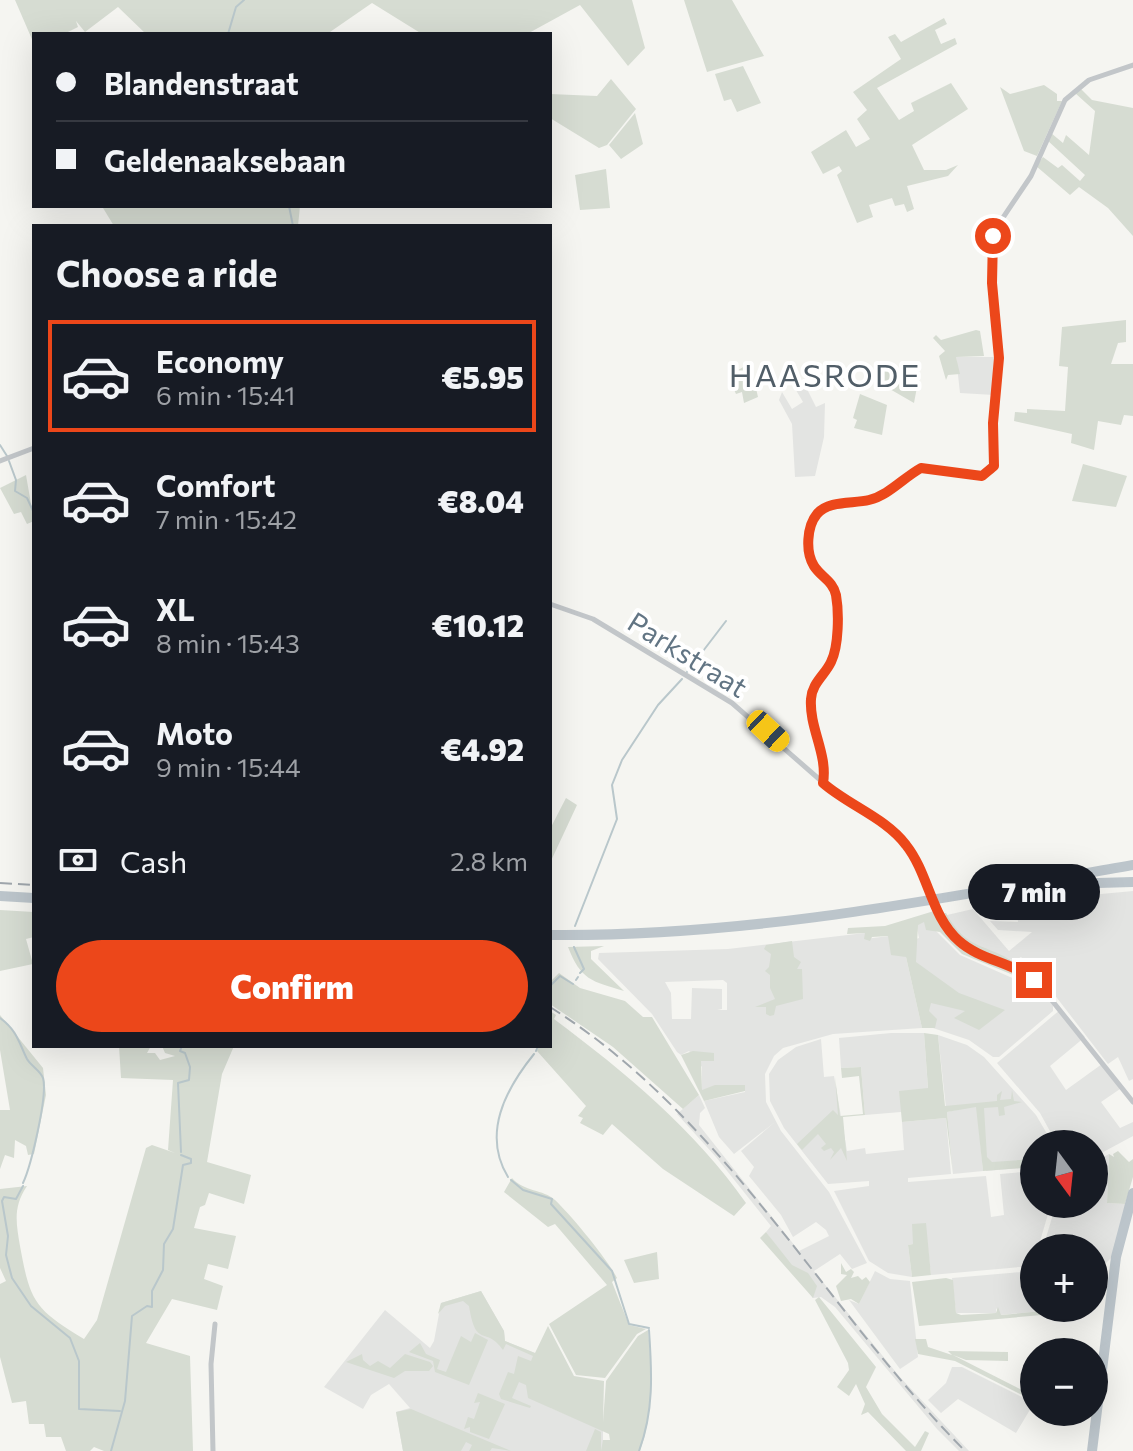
<!DOCTYPE html>
<html lang="en">
<head>
<meta charset="utf-8">
<style>
  :root { --surface:#171b24; --page:#20242c; --text:#f1f3f6; --muted:#9ea1a6; --line:#363941; --accent:#ec471a }
  body { margin:0; font-family:Commissioner,sans-serif; background:var(--page); color:var(--text); height:100vh; display:flex; flex-direction:column; font-size:30px; white-space:nowrap }
  * { box-sizing:border-box; margin:0 }
  p { font-size:26px; color:var(--muted) }
  .icon { flex:none; width:44px; height:44px; fill:none; stroke:currentColor; stroke-width:2; stroke-linecap:round; stroke-linejoin:round }
  .map { position:relative; flex:1; overflow:hidden }
  .side { position:absolute; left:32px; top:224px; width:520px; height:824px; display:flex; flex-direction:column; background:var(--surface); border-radius:0px; box-shadow:0 8px 32px #0002 }
  .side>* { flex:none }
  .top-card { position:absolute; left:32px; top:32px; width:520px; height:176px; border-radius:0px; box-shadow:0 8px 32px #0002; display:grid; align-content:center; height:176px; padding:0 24px; background:var(--surface) }
  .needle { width:52px; rotate:165deg }
  .controls { position:absolute; left:1020px; top:1130px; display:grid; gap:16px }
  .controls a { display:grid; place-items:center; width:88px; height:88px; border-radius:50%; background:var(--surface); box-shadow:0 8px 32px #0002; font-size:40px }
  .end { position:absolute; width:36px; height:36px; margin:-18px; border:10px solid #ec471a; background:#fff; box-shadow:0 0 0 4px #fff }
  .from { border-radius:50% }
  .bubble { position:absolute; height:56px; border-radius:28px; background:var(--surface); box-shadow:0 8px 32px #0002; font-size:26px; font-weight:800; line-height:56px; text-align:center }
  .car { position:absolute; width:24px; height:48px; margin:-24px -12px; border-radius:10px; box-shadow:0 0 6px 2px #0007; background:linear-gradient(#f5c518 24%,#345 0 40%,#f5c518 0 76%,#345 0 86%,#f5c518 0) }
  .top-card b { display:flex; align-items:center; gap:28px; height:76px; font-size:30px }
  .top-card b+b { border-top:2px solid var(--line) }
  .top-card i { width:20px; height:20px; background:var(--text) }
  ul { padding:0; list-style:none }
  li { display:flex; align-items:center; gap:24px; height:112px; margin:0 16px 12px; padding:0 8px; border:4px solid transparent; border-radius:0px }
  li div { flex:1 }
  li b { display:block; font-size:30px }
  li em { font-style:normal; font-weight:800 }
  li.selected { border-color:var(--accent) }
  li>.icon { width:72px; height:72px; stroke-width:1.5 }
  h2 { padding:0 24px; font-size:36px; line-height:96px }
  .pay { display:flex; align-items:center; gap:20px; height:88px; padding:0 24px; font-size:30px }
  .pay p { margin-inline-start:auto }
  .cta { display:flex; gap:16px; margin-top:auto; padding:16px 24px }
  .cta a { flex:1; height:92px; border-radius:48px; background:var(--accent); color:#fff; font-size:32px; font-weight:800; line-height:92px; text-align:center }
  .map>svg:first-child { display:block }
  .built { fill:#e3e4e2; fill-rule:evenodd }
  .green { fill:#d6dcd2 }
  .lines { fill:none; stroke-linecap:round; stroke-linejoin:round }
  .stream { stroke:#b9c7cb; stroke-width:2 }
  .minor { stroke:#c2c6c9; stroke-width:5 }
  .highway { stroke:#bcc5cb; stroke-width:10 }
  .rail { stroke:#a0a7ad; stroke-width:2; stroke-dasharray:12 6; stroke-linecap:butt }
  .route { stroke:#ec471a; stroke-width:10 }
  .labels { text-anchor:middle; dominant-baseline:central; stroke-width:8; stroke-linejoin:round; paint-order:stroke }
  .street-label { font-size:28px; fill:#627584; stroke:#fff }
  .quarter-label { font-size:32px; letter-spacing:2px; fill:#515e68; stroke:#fff }
</style>
</head>
<body>
<div class="map">
<svg width="1133" height="1451" viewBox="0 0 1133 1451">
  <rect width="100%" height="100%" fill="#f5f5f1"/>
  <!-- built -->
  <path class="built" d="M956 357H997L994 395 960 393Z
    M803 381 816 407 825 403 824 437 815 476 795 477 792 424 779 400 782 392 792 409 803 402 793 385Z
    M1133 891V1079L1129 1081 1118 1057 1108 1064 1040 976 1021 957 1015 961 972 945 954 928 947 915 973 909 1009 951 1032 932 998 930 990 921 1018 922 1016 902Z
    M925 920 960 955 1019 981 1025 979 1045 995 1053 1005V1011L999 1057H993L969 1040 930 1027 909 941 919 938 916 923Z
    M865 933V939L889 936 906 957 922 1028 833 1034 783 1048 774 1056 765 1074 766 1102 781 1131 829 1192 867 1263 852 1269 840 1254 814 1271 899 1376 969 1451H959L937 1429 835 1307 821 1297 813 1298 766 1232 771 1226 716 1157 677 1114 699 1095 705 1108 700 1113 699 1125 799 1251 829 1236 826 1230 816 1222 793 1237 781 1215 749 1176 754 1167 741 1151 775 1122 734 1154 719 1137 704 1101 745 1092V1086L702 1090V1067L689 1051 681 1055 677 1052 652 1014 598 959 599 953 728 949ZM723 980 727 983V1010H717L722 1009V989L692 988 691 1019H672L671 993 665 982Z
    M1061 1009 1085 1037 1050 1066 1066 1090 1102 1064 1120 1089 1101 1102 1120 1128 1133 1122V1136L1094 1157V1144H1057L1040 1113 997 1063Z
    M891 1033H924L928 1089 901 1112 865 1115 861 1067 841 1068 839 1038Z
    M938 1035 967 1045 984 1057 1036 1115 1053 1144H1034V1167L986 1171 980 1106 977 1107 983 1171 953 1174 947 1112 969 1107 946 1108Z
    M821 1039 824 1077 834 1076 847 1151 865 1148 866 1154 904 1150 902 1122 946 1118 951 1174 908 1178V1182L986 1176 991 1217 1004 1215 1000 1174 1034 1171V1204H1051L1038 1248H1034L1031 1266 931 1275 925 1223 913 1244 908 1245 912 1277 888 1273 869 1261 834 1191 869 1186V1181L828 1184 784 1128 770 1101 769 1074 778 1060 796 1047Z
    M1109 1154 1107 1203 1126 1204 1112 1257 1106 1263 1094 1264V1248H1043L1056 1204H1094V1162Z
    M875 1271 890 1279 910 1281 918 1357 900 1369 849 1300 859 1304Z
    M1034 1271V1308L1054 1310 1000 1315 996 1308V1313H956L952 1278Z
    M481 1291 504 1331 505 1341 535 1353 551 1408 603 1430V1451H403L396 1412 410 1408 389 1384 371 1395 363 1409 324 1387 385 1310 430 1348 434 1341 441 1303Z
    M952 1367H962L1034 1403 1016 1433 958 1399 941 1413 928 1400 946 1383Z"/>
  <!-- green -->
  <path class="green" d="M15 0H632L645 48 628 66 580 5 527 34H422L372 3 330 32 320 34H146L118 7 85 32 76 21 78 27 64 34H34V44Z
    M684 0H732L764 56 707 72Z
    M944 18 947 24 935 30 941 44 955 38 957 44 877 88 899 120 914 111 911 103 951 83 968 109 912 145 924 170H946L958 165 948 176 907 186 914 209 907 212 904 204 895 206 892 198 869 205 873 217 857 223 837 175 842 171 839 166 823 174 811 152 846 130 856 147 870 139 857 119 867 110 853 92 901 59 888 37 895 34 901 42Z
    M743 66 761 103 737 112 731 99 724 101 715 74Z
    M611 79 636 109 607 145 599 148 550 118V94L597 96Z
    M1044 85 1057 94V101H1062L1037 156 1024 151 1000 87 1010 94Z
    M1080 88 1092 100 1133 108V236L1108 208 1079 187 1070 195 1036 166 1043 157 1058 168 1062 165 1080 181 1085 175 1047 140 1051 133 1063 143 1066 135 1089 155 1095 111 1075 93Z
    M635 113 643 144 621 159 609 145Z
    M606 169 610 208 580 210 575 175Z
    M106 206H300L298 226H114L103 208Z
    M1126 320V342L1118 343 1111 364H1133V416L1124 415 1121 425 1098 421 1094 450 1071 443 1072 434 1014 421 1015 412 1027 413V409L1065 411 1068 367 1059 366 1062 327Z
    M976 330 980 331 984 356 956 357 960 374 948 375 946 380 939 356 945 351 933 338 936 335 941 340Z
    M750 363 758 397 744 403 742 392 736 394 728 376Z
    M884 364 917 387 914 403 869 377Z
    M860 394 887 405 882 435 854 428 857 420 853 418Z
    M1083 464 1127 476 1116 507 1072 501Z
    M26 475 34 521 27 524 21 512 14 514 0 488Z
    M566 798 577 805 550 863V829Z
    M0 910 34 912V937L26 939 33 964 0 971Z
    M934 911 936 915 946 913C965 948 981 943 1011 960 1017 963 1019 969 1025 973L1018 977 962 954 940 932 926 930 924 922 918 925 916 962 959 993 1005 1010 979 1030 954 1018 965 1011 931 1003 929 1011 937 1019 935 1028H922L906 957 891 955 888 936 872 937 870 941 864 939 865 933 847 934 848 928 885 926Z
    M792 941 794 957 801 962 797 969H802L803 999 776 1006 774 1015 770 1016 766 1014V1007H755L775 999 770 988V975L765 971 769 967 771 954 764 949 766 945Z
    M604 946 591 951V959L624 991C591 981 581 980 568 947Z
    M559 973 580 988 625 1001 643 1017H652L699 1095 683 1109 613 1047 550 1004V982Z
    M550 1011 556 1015 554 1019C625 1072 695 1130 746 1203L734 1216 663 1169 612 1124 603 1135 580 1123 583 1118 578 1116 586 1106 537 1051 539 1046H550Z
    M0 1015 43 1068 46 1095 34 1154 28 1155 26 1146 15 1140 14 1158 5 1155 0 1169V1110H10L0 1050Z
    M924 1033 938 1035 945 1106 997 1101V1095L1002 1091 1000 1100 1011 1099 1012 1090 1014 1101 1022 1102 1004 1107 1005 1115 999 1116 998 1107 984 1108 987 1157 992 1162 1034 1159V1167L983 1171 976 1107 947 1112 953 1174 946 1118 902 1122 899 1091 928 1088Z
    M119 1046H151L147 1053H155L160 1060 175 1056 165 1053 162 1046H234L222 1074 207 1162 251 1175 244 1204 209 1193 205 1205 200 1207 194 1228 236 1236 228 1269 208 1264 204 1279 223 1286 217 1310 172 1299 146 1343 190 1356 193 1451H104L94 1447 90 1451H66L61 1437H46L44 1424H29L26 1401 12 1403 0 1357V1284L6 1281 0 1268V1189L27 1186C13 1207 16 1222 20 1246 30 1301 34 1309 84 1339L97 1320 146 1148 152 1145 175 1153 168 1150 173 1080 121 1078Z
    M693 1051 714 1053V1061H701L702 1090 715 1085H745V1091L704 1101 681 1055Z
    M861 1067 865 1115 843 1117 847 1161 841 1148 830 1160 834 1152 831 1148 824 1151 821 1148 826 1144 818 1134 802 1150 797 1144 833 1110 838 1115 835 1077 840 1116 863 1114 859 1076 842 1078 841 1068Z
    M1118 1151 1129 1162 1133 1159V1177L1125 1204 1107 1203 1109 1154 1114 1157 1113 1154Z
    M512 1178C524 1192 543 1189 555 1200 571 1215 608 1260 617 1278L612 1282 629 1325 646 1329 637 1334 605 1378 576 1375 549 1324 607 1285 555 1224 548 1227 504 1192Z
    M926 1223 931 1275 912 1277 908 1245 913 1244 912 1224Z
    M766 1232 792 1265 808 1273 817 1286 813 1298 760 1238Z
    M657 1252 659 1279 634 1283 624 1260Z
    M841 1263 846 1272 851 1269 854 1272 851 1278 858 1276 862 1280 866 1277 870 1282 859 1304 851 1299 841 1301 836 1286 847 1275 841 1274Z
    M946 1278 953 1280 956 1313 961 1315 996 1313 998 1307 1001 1315 1054 1310 1053 1314 919 1326 912 1282Z
    M481 1291 504 1331 505 1341 535 1353 548 1326 574 1376 604 1381 603 1422 606 1381 638 1336 648 1330C652 1371 654 1412 640 1451H586L595 1429 601 1432V1451L603 1440H610L609 1434 528 1398 526 1385 519 1382 512 1398 531 1406 530 1408 501 1399 499 1394 508 1372 514 1374 518 1356 531 1361 533 1356 506 1344 503 1350C486 1325 476 1350 469 1306L463 1301 445 1306 438 1314 441 1303Z
    M819 1297 876 1367 866 1387 882 1414 915 1447 925 1431 929 1433 921 1451H906L868 1412 861 1415 865 1404 856 1384 849 1396 837 1387 849 1370 848 1363 815 1300Z
    M475 1333 488 1340 469 1385 435 1372 433 1361 409 1352 420 1343 426 1354 440 1360 437 1369 446 1372 461 1336 471 1342Z
    M915 1339H926L928 1347 952 1355 948 1351 1008 1352V1361L966 1360 953 1355 1034 1396V1401L955 1361 918 1354Z
    M362 1354 363 1360 370 1366 378 1361 390 1368 405 1354 430 1362 433 1366 429 1371H405L394 1378 346 1362Z
    M478 1393 505 1404 489 1439 470 1432V1427L464 1429 468 1417 474 1419 480 1402 474 1403Z
    M411 1409 511 1451 492 1448 490 1451H469L472 1445 466 1442 461 1451H403L396 1412Z"/>
  <g class="lines">
    <!-- stream -->
    <path class="stream" d="M228 34 236 7 244 0
      M289 206 293 226
      M0 445 7 456
      M9 461 16 480 15 491 27 498 34 513
      M687 672 726 621
      M575 926 617 819 612 785 622 760 658 705 682 679
      M574 947 584 969 580 973
      M576 980 578 977
      M550 986 560 976 573 984
      M0 1018C17 1030 19 1043 27 1059 31 1066 40 1070 43 1078 48 1095 31 1166 23 1183
      M550 1018V1023
      M536 1051 538 1046
      M181 1152 178 1083 189 1080 190 1067 185 1053 180 1051 182 1046
      M508 1177C482 1134 505 1090 534 1054
      M511 1180 523 1190 552 1199 551 1204 612 1271 629 1324 649 1328
      M23 1186 16 1199 4 1197 2 1201 8 1236 6 1255 12 1278 31 1306 70 1338 79 1361V1409L120 1411
      M111 1451 125 1401 132 1316 147 1306 152 1307V1291L163 1270 164 1244 173 1229 183 1165 191 1163V1159L181 1155
      M639 1451C654 1411 652 1373 649 1330"/>
    <!-- minor -->
    <path class="minor" d="M0 461 34 448
      M550 604 593 619 732 703 835 793 898 835 913 856 951 934 972 951 1011 965 1038 983 1133 1102
      M823 783C828 757 812 731 811 705 810 685 824 677 831 661 839 645 839 610 835 594 832 579 816 573 811 559 796 491 844 514 880 497 895 489 906 476 921 468L982 476 992 471 995 461 993 429 999 358 992 283 994 231 1031 176 1065 100 1089 80 1133 65
      M213 1451 211 1364 215 1324"/>
    <!-- highway -->
    <path class="highway" d="M1063 884 1133 882
      M0 896 34 898
      M550 935C748 937 939 899 1133 865
      M1092 1451 1116 1257 1133 1193"/>
    <!-- rail -->
    <path class="rail" d="M0 883 34 885
      M550 1007C726 1118 822 1306 965 1451"/>
  </g>
  <g class="lines">
    <!-- route -->
    <path class="route" d="M993 236 992 283 999 358 993 423 994 466 982 476 921 468C903 478 889 495 869 500 853 504 829 500 817 514 807 526 805 552 814 566 821 577 833 581 836 595 839 612 839 646 831 662 825 675 812 683 811 699 809 728 828 754 823 783 848 805 886 818 906 845 929 874 931 917 959 941 980 960 1012 962 1034 980"/>
  </g>
  <g class="labels">
    <!-- street labels -->
    <g class="street-label">
      <text transform="translate(688 654) rotate(32)">Parkstraat</text>
    </g>
    <!-- quarter labels -->
    <g class="quarter-label">
      <text x="825" y="374">HAASRODE</text>
    </g>
  </g>
</svg>
<div class="controls">
<a><svg class="needle" viewBox="-14 -14 28 28"><path d="M0-13l5 13h-10z" fill="#e53935"/><path d="M0 13l5-13h-10z" fill="#9ea1a6"/></svg></a>
<a>+</a>
<a>−</a>
</div>
<i class="end from" style="left:993px;top:236px"></i>
<i class="end" style="left:1034px;top:980px"></i>
<div class="bubble" style="left:968px;top:864px;width:132px">7 min</div>
<i class="car" style="left:768px;top:731px;rotate:133deg"></i>
<div class="top-card">
<b><i class="from"></i>Blandenstraat</b>
<b><i></i>Geldenaaksebaan</b>
</div>
<section class="side">
<h2>Choose a ride</h2>
<ul>
<li class="selected"><svg class="icon" aria-label="car" viewBox="0 0 24 24"><path d="M5 17H2v-5l4-1 3-4h7l3 4 3 1v5h-3M9 17h6M6 11h13"/><circle cx="7" cy="17" r="2"/><circle cx="17" cy="17" r="2"/></svg><div><b>Economy</b><p>6 min · 15:41</p></div><em>€5.95</em></li>
<li><svg class="icon" aria-label="car" viewBox="0 0 24 24"><path d="M5 17H2v-5l4-1 3-4h7l3 4 3 1v5h-3M9 17h6M6 11h13"/><circle cx="7" cy="17" r="2"/><circle cx="17" cy="17" r="2"/></svg><div><b>Comfort</b><p>7 min · 15:42</p></div><em>€8.04</em></li>
<li><svg class="icon" aria-label="car" viewBox="0 0 24 24"><path d="M5 17H2v-5l4-1 3-4h7l3 4 3 1v5h-3M9 17h6M6 11h13"/><circle cx="7" cy="17" r="2"/><circle cx="17" cy="17" r="2"/></svg><div><b>XL</b><p>8 min · 15:43</p></div><em>€10.12</em></li>
<li><svg class="icon" aria-label="car" viewBox="0 0 24 24"><path d="M5 17H2v-5l4-1 3-4h7l3 4 3 1v5h-3M9 17h6M6 11h13"/><circle cx="7" cy="17" r="2"/><circle cx="17" cy="17" r="2"/></svg><div><b>Moto</b><p>9 min · 15:44</p></div><em>€4.92</em></li>
</ul>
<div class="pay"><svg class="icon" aria-label="cash" viewBox="0 0 24 24"><path d="M3 7h18v10H3z"/><circle cx="12" cy="12" r="2"/></svg>Cash<p>2.8 km</p></div>
<div class="cta"><a>Confirm</a></div>
</section>
</div>
</body>
</html>
